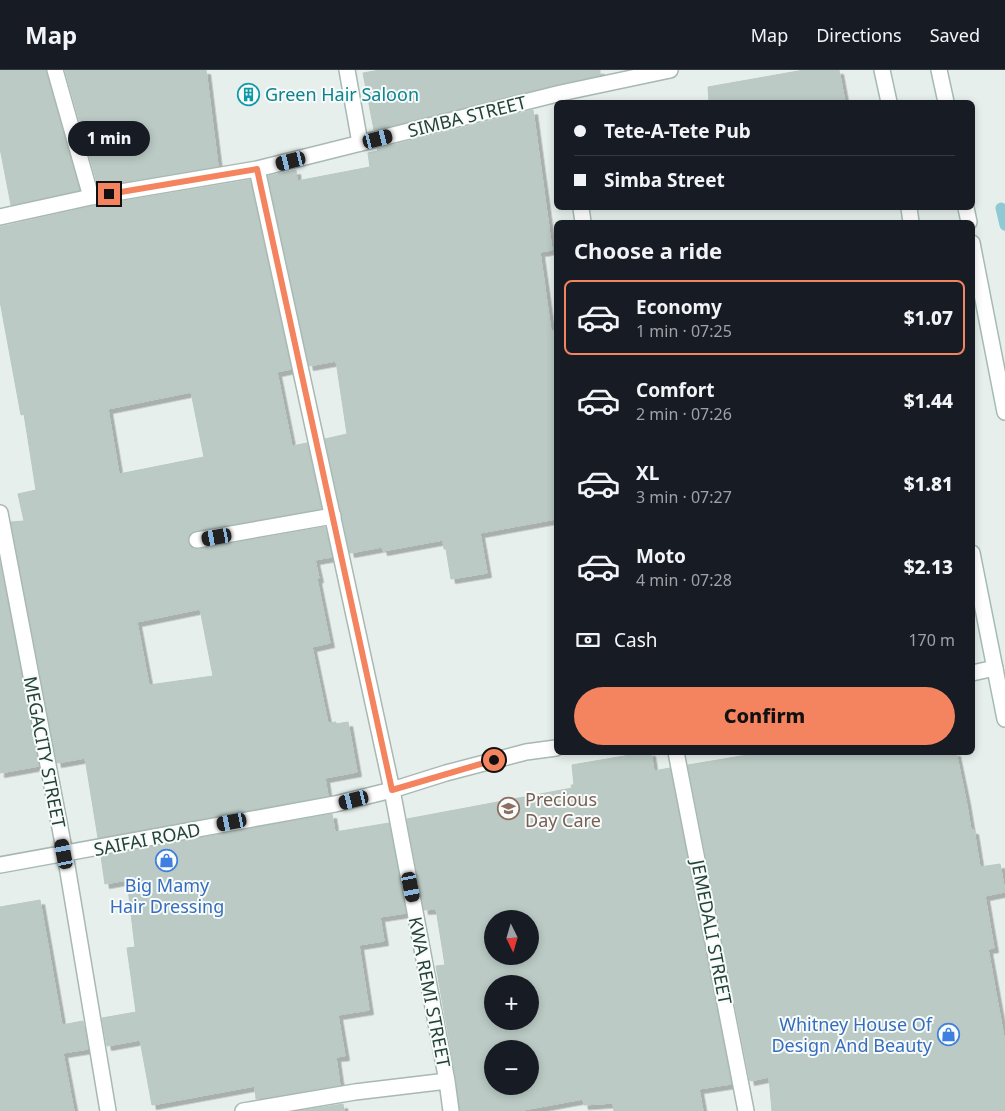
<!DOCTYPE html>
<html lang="en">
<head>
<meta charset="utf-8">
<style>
  :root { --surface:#171b24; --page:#242831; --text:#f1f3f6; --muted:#9ea1a6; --line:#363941; --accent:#f4845f }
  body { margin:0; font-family:"Noto Sans",sans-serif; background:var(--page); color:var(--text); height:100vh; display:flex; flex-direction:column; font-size:19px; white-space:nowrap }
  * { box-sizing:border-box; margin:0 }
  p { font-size:16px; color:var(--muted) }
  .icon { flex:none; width:28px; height:28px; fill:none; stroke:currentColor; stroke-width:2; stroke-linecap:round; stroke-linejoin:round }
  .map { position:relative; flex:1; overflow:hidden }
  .sheet { position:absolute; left:554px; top:150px; width:421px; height:535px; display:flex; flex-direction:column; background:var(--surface); border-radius:8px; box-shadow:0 2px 8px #0003 }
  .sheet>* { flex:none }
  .top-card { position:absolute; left:554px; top:30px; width:421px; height:110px; border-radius:8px; box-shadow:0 2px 8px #0003; display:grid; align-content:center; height:110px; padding:0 20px; background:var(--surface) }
  .needle { width:32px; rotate:175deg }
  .tools { position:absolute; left:484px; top:840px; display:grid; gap:10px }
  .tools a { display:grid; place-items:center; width:55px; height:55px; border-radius:50%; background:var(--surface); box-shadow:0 2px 8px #0003; font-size:25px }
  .end { position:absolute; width:22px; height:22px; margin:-11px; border:6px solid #f4845f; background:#111; box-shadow:0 0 0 2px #111 }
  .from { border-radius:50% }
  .bubble { position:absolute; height:35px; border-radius:18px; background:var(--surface); box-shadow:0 2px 8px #0003; font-size:16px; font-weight:800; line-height:35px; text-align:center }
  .car { position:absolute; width:15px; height:30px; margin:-15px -8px; border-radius:6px; box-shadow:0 0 4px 1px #0007; background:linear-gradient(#222 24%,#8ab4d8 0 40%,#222 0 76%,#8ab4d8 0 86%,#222 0) }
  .top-card b { display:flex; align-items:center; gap:18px; height:48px; font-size:19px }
  .top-card b+b { border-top:1px solid var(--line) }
  .top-card i { width:12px; height:12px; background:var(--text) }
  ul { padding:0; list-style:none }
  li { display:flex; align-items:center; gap:15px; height:75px; margin:0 10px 8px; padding:0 10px; border:2px solid transparent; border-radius:8px }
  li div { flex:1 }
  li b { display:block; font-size:19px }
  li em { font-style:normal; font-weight:800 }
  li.current { border-color:var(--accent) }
  li>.icon { width:45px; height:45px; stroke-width:1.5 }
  h2 { padding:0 20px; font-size:22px; line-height:60px }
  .pay { display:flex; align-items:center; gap:12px; height:55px; padding:0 20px; font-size:19px }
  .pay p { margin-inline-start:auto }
  .cta { display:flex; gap:10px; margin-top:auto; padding:10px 20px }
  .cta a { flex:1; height:58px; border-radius:30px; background:var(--accent); color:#111; font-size:20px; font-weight:800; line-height:58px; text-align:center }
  header { display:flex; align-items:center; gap:30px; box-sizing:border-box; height:70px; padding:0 25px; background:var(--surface); border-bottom:1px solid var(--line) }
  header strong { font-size:24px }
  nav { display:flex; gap:28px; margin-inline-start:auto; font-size:18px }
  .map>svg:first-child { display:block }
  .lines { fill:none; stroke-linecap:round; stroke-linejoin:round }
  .stream { stroke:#8ec9d4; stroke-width:11 }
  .building { fill:#bbcac4; stroke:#b8c9c2; fill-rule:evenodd; filter:url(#shadow) }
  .lane-casing { stroke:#a8b8b2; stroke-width:18 }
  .street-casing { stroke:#a8b8b2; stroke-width:18 }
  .secondary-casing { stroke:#a4bbb3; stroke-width:18 }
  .lane { stroke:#fff; stroke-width:15 }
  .street { stroke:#fff; stroke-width:15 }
  .secondary { stroke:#fff; stroke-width:15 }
  .route { stroke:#f4845f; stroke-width:6 }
  .labels { text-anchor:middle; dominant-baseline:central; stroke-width:4; stroke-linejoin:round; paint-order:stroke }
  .culture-label { font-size:18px; fill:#0d838f; stroke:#f7fbf9; text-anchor:start }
  .street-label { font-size:18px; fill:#24423a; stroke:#f7fbf9 }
  .education-label { font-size:18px; fill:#785e54; stroke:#f7fbf9; text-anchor:start }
  .shop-label { font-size:18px; fill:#366cbe; stroke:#f7fbf9 }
</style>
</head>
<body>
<header>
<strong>Map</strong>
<nav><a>Map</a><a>Directions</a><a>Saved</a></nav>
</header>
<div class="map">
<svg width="1005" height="1041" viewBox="0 0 1005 1041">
  <defs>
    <filter id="shadow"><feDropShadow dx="4.5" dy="4.5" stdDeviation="0" flood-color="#0004"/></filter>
  </defs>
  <rect width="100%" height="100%" fill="#e6efeb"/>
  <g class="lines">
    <!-- stream -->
    <path class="stream" d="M1001 138 1005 155"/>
  </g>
  <!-- building -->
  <path class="building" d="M0 0H46L79 120 11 135 0 78Z
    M65 0H206L218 96 98 116Z
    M380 0H600V5L559 14 374 60 363 3Z
    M804 0H839L845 32H709L708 17Z
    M533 40 552 180 540 182 551 261 556 260V449L480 463 487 503 451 509 446 479H444L443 470 383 481 382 477 350 483 325 369 347 364 336 291 309 296 268 106 296 100 297 111 370 97 368 83 378 81 377 79Z
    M250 110 291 299 277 302 292 376 307 373 321 439 195 461 191 463 188 466V472L190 476 193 479H199L325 457 332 487 315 490 319 508 317 509 330 573 312 577 328 653 336 652V654L348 652 357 702 325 708 328 726 98 768 85 688 57 693 11 452 24 451 18 424 36 420 24 344 21 345 0 231V157L93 136ZM191 322 204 387 119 404 108 339ZM200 539 213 606 149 615 137 552Z
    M0 493 39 696 0 703Z
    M647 682H651L654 701 670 698 731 1014 699 1019 703 1041H614L613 1033 584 1035 583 1029 518 1041H460L456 1009 436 896 445 895 436 839 424 840 407 749 572 718 571 715H574L572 695ZM492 849H530V886H492ZM492 914H530V951H492ZM492 979H530V1016H492Z
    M765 682H956L966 730 971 760H974L980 797 1000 794 1005 822 985 826 994 878 988 879 1005 973V1041H772L769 1007 750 1011 688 695Z
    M332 744 335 762 389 753 406 843 380 847 384 871 359 875 369 940 338 945 345 986 336 987 340 1015 256 1029 255 1016 152 1035 140 970 107 976 102 948 136 942 127 878 135 877 127 810 105 814 101 786Z
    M40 830 62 955 83 951 88 979 63 983 74 1041H0V837Z
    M343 1034 344 1041H299Z"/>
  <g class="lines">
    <defs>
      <path id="lane" d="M347 0 360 73
        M197 470 333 446"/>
      <path id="street" d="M55 0 91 127
        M257 99 392 720 447 1011 451 1041
        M581 138 583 152
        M0 147 91 127 257 99 561 23 670 0
        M0 443 65 784 108 1041
        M972 603 995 598
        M676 682 746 1041
        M0 795 335 734 392 720 446 703 526 682 556 678
        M243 1041 355 1022 447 1011"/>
      <path id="secondary" d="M882 0 889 32
        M939 0 946 32
        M909 138 911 152
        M966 138 969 152
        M972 173 1005 342
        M972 483 1005 649"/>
    </defs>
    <!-- lane casing -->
    <use href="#lane" class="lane-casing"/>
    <!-- street casing -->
    <use href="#street" class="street-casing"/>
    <!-- secondary casing -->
    <use href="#secondary" class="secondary-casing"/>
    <!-- lane -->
    <use href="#lane" class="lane"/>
    <!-- street -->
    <use href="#street" class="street"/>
    <!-- secondary -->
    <use href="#secondary" class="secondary"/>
  </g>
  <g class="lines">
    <!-- route -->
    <path class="route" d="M109 124 257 99 392 720 494 690"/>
  </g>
  <!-- icons -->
  <defs>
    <symbol id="building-ring" viewBox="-11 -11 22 22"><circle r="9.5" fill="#f7fbf9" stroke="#0f9aa8" stroke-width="1.5"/><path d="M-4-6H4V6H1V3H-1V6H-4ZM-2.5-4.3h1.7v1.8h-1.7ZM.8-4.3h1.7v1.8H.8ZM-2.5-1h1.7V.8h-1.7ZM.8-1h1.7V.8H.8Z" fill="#0f9aa8"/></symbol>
    <symbol id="school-ring" viewBox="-11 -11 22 22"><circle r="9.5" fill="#f7fbf9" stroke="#8d6e63" stroke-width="1.5"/><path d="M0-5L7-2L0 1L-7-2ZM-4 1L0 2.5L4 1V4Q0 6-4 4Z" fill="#8d6e63"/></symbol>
    <symbol id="shop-ring" viewBox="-11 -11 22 22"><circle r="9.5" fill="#f7fbf9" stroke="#3f7fe0" stroke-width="1.5"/><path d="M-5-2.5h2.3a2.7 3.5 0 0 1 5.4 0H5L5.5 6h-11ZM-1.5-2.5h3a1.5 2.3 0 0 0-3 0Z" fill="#3f7fe0"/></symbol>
  </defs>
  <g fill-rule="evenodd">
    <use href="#building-ring" x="236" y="12" width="25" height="25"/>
    <use href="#school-ring" x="496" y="726" width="25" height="25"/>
    <use href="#shop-ring" x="154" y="778" width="25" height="25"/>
    <use href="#shop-ring" x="936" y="952" width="25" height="25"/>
  </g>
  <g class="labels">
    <!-- culture labels -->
    <g class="culture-label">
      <text x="265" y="24">Green Hair Saloon</text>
    </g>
    <!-- street labels -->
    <g class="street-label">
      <text transform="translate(467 46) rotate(-14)">SIMBA STREET</text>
      <text transform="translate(45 682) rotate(79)">MEGACITY STREET</text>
      <text transform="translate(147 769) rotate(-11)">SAIFAI ROAD</text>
      <text transform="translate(712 862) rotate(79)">JEMEDALI STREET</text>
      <text transform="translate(430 922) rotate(79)">KWA REMI STREET</text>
    </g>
    <!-- education labels -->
    <g class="education-label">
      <text x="525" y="729">Precious<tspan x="525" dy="21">Day Care</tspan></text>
    </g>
    <!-- shop labels -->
    <g class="shop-label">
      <text x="167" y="815">Big Mamy<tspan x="167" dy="21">Hair Dressing</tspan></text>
      <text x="932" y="954" text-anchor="end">Whitney House Of<tspan x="932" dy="21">Design And Beauty</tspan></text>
    </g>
  </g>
</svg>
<div class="tools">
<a><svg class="needle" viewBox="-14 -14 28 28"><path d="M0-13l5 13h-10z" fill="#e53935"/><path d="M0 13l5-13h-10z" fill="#9ea1a6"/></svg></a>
<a>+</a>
<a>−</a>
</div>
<i class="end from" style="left:494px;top:690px"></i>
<i class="end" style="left:109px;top:124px"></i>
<div class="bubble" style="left:68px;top:51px;width:82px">1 min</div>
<i class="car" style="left:378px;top:69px;rotate:76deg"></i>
<i class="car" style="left:291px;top:91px;rotate:256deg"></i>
<i class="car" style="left:217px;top:467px;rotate:260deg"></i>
<i class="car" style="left:354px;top:730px;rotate:256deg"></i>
<i class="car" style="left:232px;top:752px;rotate:259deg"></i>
<i class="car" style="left:64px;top:784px;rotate:349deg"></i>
<i class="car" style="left:411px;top:817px;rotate:169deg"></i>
<div class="top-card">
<b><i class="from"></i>Tete-A-Tete Pub</b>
<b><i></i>Simba Street</b>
</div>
<section class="sheet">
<h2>Choose a ride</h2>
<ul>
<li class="current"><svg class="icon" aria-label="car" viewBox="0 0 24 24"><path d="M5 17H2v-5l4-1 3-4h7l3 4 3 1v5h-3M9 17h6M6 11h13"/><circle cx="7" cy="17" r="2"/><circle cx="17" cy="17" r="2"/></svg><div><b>Economy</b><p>1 min · 07:25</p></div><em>$1.07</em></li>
<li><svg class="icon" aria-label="car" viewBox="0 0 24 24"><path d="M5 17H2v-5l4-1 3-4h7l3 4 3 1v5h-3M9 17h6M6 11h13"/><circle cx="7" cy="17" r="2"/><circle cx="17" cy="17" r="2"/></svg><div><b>Comfort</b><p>2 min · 07:26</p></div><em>$1.44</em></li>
<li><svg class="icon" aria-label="car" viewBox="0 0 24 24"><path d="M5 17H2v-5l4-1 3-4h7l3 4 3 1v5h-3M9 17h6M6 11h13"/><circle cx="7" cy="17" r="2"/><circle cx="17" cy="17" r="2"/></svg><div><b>XL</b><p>3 min · 07:27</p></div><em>$1.81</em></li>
<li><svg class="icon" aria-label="car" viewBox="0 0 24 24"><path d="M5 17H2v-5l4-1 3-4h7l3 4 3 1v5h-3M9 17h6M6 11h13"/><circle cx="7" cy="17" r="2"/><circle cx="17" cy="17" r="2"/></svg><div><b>Moto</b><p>4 min · 07:28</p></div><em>$2.13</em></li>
</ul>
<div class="pay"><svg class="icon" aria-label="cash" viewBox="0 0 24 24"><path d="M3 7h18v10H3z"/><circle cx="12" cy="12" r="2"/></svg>Cash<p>170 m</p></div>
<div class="cta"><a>Confirm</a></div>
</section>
</div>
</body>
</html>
